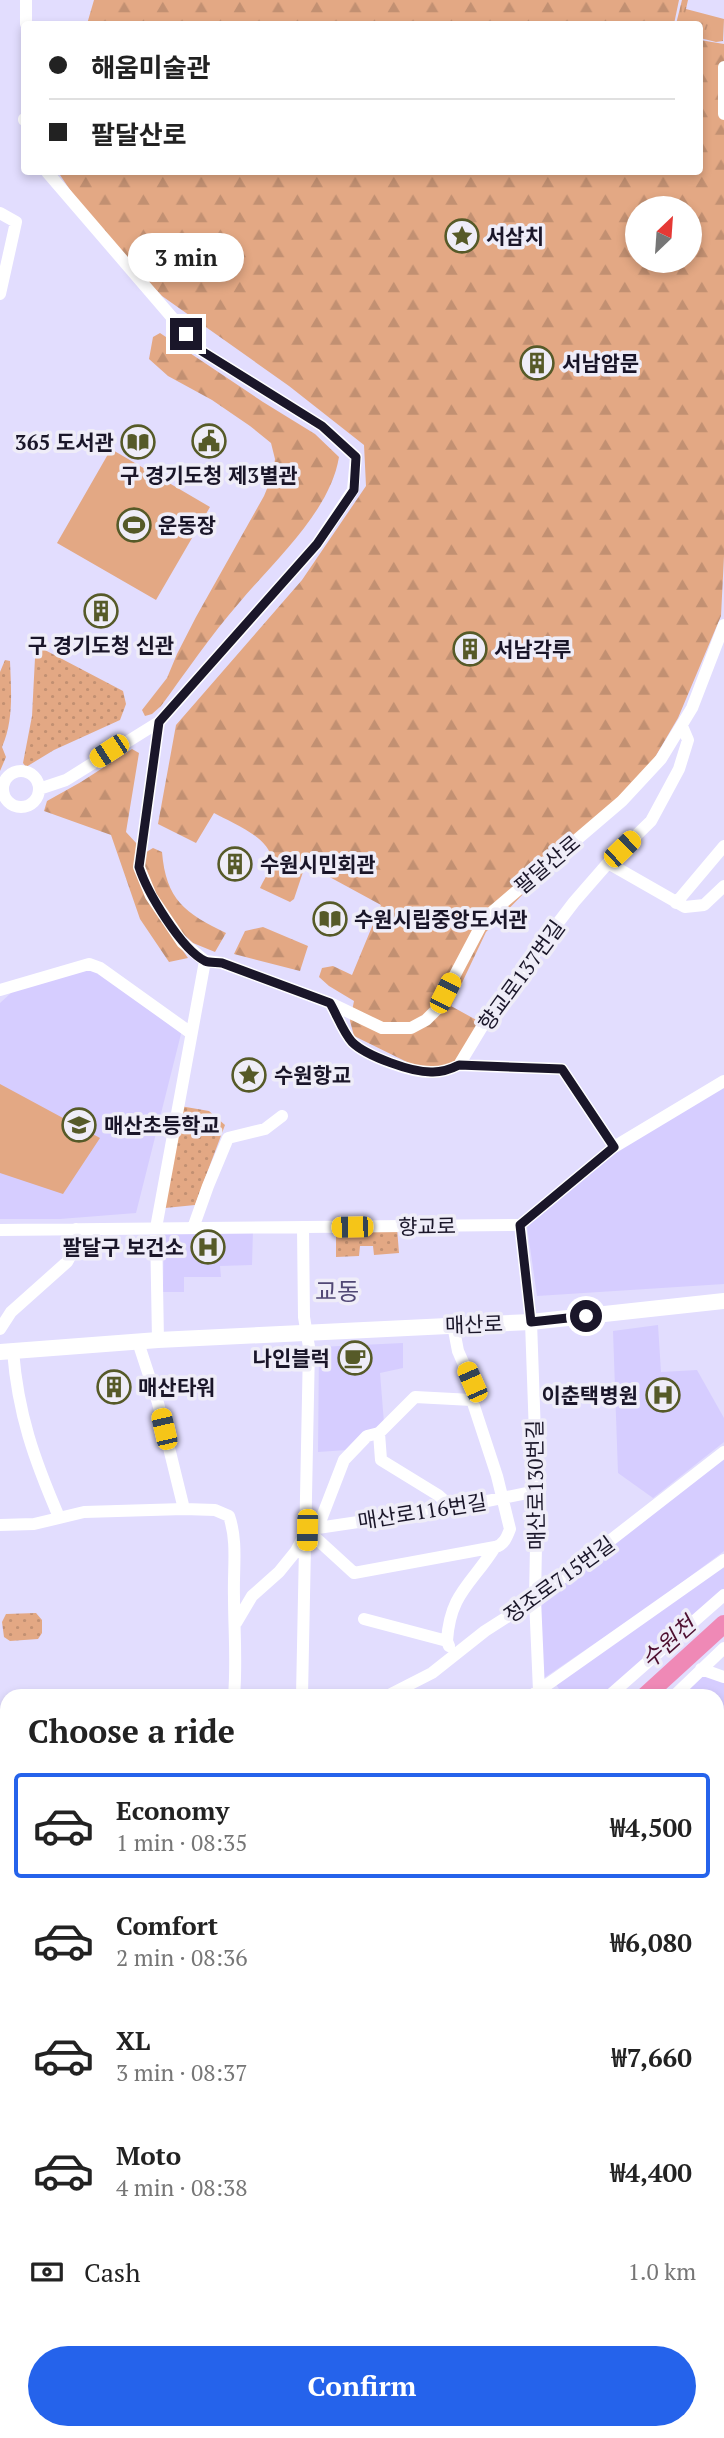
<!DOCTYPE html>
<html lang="en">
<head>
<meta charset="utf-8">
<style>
  :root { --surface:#fff; --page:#f6f6f6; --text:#222; --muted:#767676; --line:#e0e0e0; --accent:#2563eb }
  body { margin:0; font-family:"PT Serif","Noto Sans KR",serif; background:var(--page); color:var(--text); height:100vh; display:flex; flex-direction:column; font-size:26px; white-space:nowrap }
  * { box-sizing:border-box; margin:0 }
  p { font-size:23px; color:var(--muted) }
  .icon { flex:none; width:38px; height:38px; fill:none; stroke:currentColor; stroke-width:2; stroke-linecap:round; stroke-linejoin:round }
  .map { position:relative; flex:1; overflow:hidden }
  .details { position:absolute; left:0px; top:1689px; width:724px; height:751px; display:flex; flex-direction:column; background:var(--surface); border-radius:21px 21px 0 0; box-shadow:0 4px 10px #0003 }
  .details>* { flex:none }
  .hud { position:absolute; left:21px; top:21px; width:682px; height:154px; border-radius:7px; box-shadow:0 4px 10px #0003; display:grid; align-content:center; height:154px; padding:0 28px; background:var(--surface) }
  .needle { width:46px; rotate:25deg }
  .tools { position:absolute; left:625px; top:196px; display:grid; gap:14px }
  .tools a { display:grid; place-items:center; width:77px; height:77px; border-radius:50%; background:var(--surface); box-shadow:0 4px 10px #0003; font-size:35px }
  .end { position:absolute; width:32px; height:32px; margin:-16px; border:9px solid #1a1629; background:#fff; box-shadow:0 0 0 4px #fff }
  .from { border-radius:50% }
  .bubble { position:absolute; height:49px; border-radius:24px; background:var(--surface); box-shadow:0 4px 10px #0003; font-size:23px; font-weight:600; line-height:49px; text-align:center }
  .car { position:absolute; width:21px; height:42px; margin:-21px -10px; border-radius:9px; box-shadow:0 0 5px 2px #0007; background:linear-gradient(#f5c518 24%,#345 0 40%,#f5c518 0 76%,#345 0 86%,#f5c518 0) }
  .hud b { display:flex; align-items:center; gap:24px; height:66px; font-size:26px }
  .hud b+b { border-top:2px solid var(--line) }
  .hud i { width:18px; height:18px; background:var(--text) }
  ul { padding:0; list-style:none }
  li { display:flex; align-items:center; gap:21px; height:105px; margin:0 14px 10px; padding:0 14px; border:4px solid transparent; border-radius:7px }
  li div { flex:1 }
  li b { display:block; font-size:26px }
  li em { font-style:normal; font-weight:600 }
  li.active { border-color:var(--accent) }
  li>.icon { width:63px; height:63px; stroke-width:1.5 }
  h2 { padding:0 28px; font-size:32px; line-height:84px }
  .pay { display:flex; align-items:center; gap:18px; height:77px; padding:0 28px; font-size:26px }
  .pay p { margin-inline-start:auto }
  .cta { display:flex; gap:14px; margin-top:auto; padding:14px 28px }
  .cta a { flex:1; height:80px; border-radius:42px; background:var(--accent); color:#fff; font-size:28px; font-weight:600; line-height:80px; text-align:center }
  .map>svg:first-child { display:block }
  .built { fill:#d6cdff }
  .grass { fill:url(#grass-tufts) }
  .forest { fill:url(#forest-firs); fill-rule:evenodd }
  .park { fill:url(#park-dots) }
  .pitch { fill:#e3a884 }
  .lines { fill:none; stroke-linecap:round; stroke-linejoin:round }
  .river { stroke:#ef89b6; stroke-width:18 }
  .minor { stroke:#fff; stroke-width:12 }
  .major { stroke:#fff; stroke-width:16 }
  .route { stroke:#1a1629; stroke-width:9 }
  .labels { text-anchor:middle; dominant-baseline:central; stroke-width:7; stroke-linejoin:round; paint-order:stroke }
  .poi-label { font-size:21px; font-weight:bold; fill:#1a1629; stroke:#efedf8; text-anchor:start }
  .street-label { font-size:21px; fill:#1a1629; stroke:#efedf8 }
  .water-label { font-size:23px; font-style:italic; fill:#4e0f30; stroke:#efedf8 }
  .quarter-label { font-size:24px; fill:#514875; stroke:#efedf8 }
</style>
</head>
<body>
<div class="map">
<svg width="724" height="2438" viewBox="0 0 724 2438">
  <defs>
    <pattern id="grass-tufts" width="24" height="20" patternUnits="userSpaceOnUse" patternTransform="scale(1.75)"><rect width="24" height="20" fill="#e3a884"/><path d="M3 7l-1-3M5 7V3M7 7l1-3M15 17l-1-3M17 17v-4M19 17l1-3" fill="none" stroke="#c29072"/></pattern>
    <pattern id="forest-firs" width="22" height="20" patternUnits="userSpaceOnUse" patternTransform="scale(1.75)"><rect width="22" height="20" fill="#e3a884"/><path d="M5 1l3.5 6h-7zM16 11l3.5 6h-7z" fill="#c29072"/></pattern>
    <pattern id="park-dots" width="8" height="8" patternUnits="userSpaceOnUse" patternTransform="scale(1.75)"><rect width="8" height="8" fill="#e3a884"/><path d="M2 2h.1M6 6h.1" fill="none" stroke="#c29072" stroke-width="1.8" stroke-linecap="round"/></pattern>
  </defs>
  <rect width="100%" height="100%" fill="#e2ddfe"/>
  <!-- built -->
  <path class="built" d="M89 966 182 1030 136 1213 60 1219H0V1003L12 992Z
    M724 1085V1284L537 1296 527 1226 617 1151Z
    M164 1230H253L252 1265 220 1266 221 1277H184V1292H163Z
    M658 1325 661 1372 697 1370 724 1418V1442L653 1498 618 1473 613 1331Z
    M403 1343V1368L380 1373 384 1423 364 1434 347 1450 318 1452 319 1347Z
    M724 1458V1551L660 1599 544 1678 538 1600Z
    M724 1566V1592L607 1696H563L556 1684Z
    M702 1672 724 1680V1748L718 1757V1696H677Z
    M723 1806 724 1807V2034L718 2030V1814Z
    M718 2037 724 2041V2207L718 2222Z"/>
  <!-- grass -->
  <path class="grass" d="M682 0H688L686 9 724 19 723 41 716 42 700 38V24H676Z"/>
  <!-- forest -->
  <path class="forest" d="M94 0H679L674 24H87Z
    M700 40 724 44V556L721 616 678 718 651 764 486 932 451 1006 480 1022 451 1068 413 1065 354 1036 350 1021 354 1001 329 986 319 977 322 968 333 966 352 975 381 905 313 868 303 872 294 899 290 902 260 888C264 879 270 872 271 862 274 839 232 823 214 813L196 843 158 824 176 725 302 580 366 486 364 445 289 386 162 296 91 221 58 172H700ZM637 208H690V261H637Z
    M160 333 263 402 315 434 339 457C330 512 274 561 239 603 211 635 186 672 161 706L152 714 145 716 142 710 167 678 177 654 196 617 264 496 273 474 275 459 271 443 250 426 212 400 168 376 149 359 153 337Z
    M132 749 139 753 126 832 137 844 159 917 188 958 169 962 140 919 111 835 44 811 47 801 81 782Z
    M153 848 162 852C166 900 185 913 226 933L215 952 193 943 177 928 153 891 141 866 143 854Z
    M263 927 308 946 300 971 234 954 245 931Z"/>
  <!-- park -->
  <path class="park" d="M43 649 123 691 126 704 120 720 54 750 26 767 23 763 32 716 35 658Z
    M5 660 10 661C11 690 14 720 2 747L6 757 0 771V672Z
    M180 1106 209 1111 225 1125 195 1205 165 1208Z
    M397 1228 399 1253 374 1255 373 1246H360L359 1256 336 1257V1230Z
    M36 1613 42 1620V1633L38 1639 10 1641 4 1637 2 1622 6 1614Z"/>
  <!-- pitch -->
  <path class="pitch" d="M111 449 210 507 156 600 57 543Z
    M0 1084 100 1138 63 1194 0 1173Z
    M538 2433V2432L632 2433 630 2438H536Z"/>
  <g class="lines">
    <!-- river -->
    <path class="river" d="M645 1696 724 1624
      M0 2243 7 2239"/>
    <!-- minor -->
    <path class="minor" d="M26 24V0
      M724 67V114
      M24 119V120
      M47 172 200 350 322 426 356 457 353 490 317 544 159 722 139 867 151 896 182 942 205 961 222 963 330 1003 382 1028H411L426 1020 437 1009 485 918 622 801 661 759 692 708 724 625
      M0 213 16 222 0 294
      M3 789a18 18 0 1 1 36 0a18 18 0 1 1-36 0Z
      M39 789 66 780 159 722
      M608 863 685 907 704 905 724 886
      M676 903 724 846
      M0 990 89 964 100 968 191 1033
      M330 1003C337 1015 343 1032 352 1042 366 1056 412 1073 433 1072 442 1072 451 1069 459 1065L562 1069 614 1147
      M459 1065 494 1007 574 902 608 863 651 821 679 769 688 740 682 726
      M520 1225 531 1322 537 1491 535 1599 539 1691
      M193 1228 208 1186 228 1138 265 1129 282 1116
      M0 1230 520 1225 614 1147 724 1081
      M0 1329 11 1312 67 1262 72 1253 76 1229
      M158 1340 156 1228 205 961
      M138 1342 158 1403 184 1509
      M13 1351C18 1414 34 1459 59 1517
      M453 1508 438 1495 381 1460 379 1433 415 1397 472 1400
      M0 1525 34 1524 84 1512 184 1509 215 1510 229 1516C238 1542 233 1569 234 1597 234 1630 237 1662 234 1696
      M311 1529 453 1508 537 1491
      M307 1530 354 1573 495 1547
      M364 1619 447 1641 449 1646
      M236 1623 252 1596 279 1572 296 1551 307 1530 320 1522 344 1460 367 1436 379 1433
      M447 1641C450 1593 472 1584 495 1547 504 1545 507 1537 510 1529L497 1476 472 1400V1383L458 1351 453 1325
      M701 1669 724 1677
      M302 1696 309 1347 304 1317 303 1227
      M387 1696 432 1673 485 1631 535 1599 724 1452
      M531 1696 724 1560
      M609 1696 724 1595
      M674 1696 724 1648
      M718 1787 724 1778
      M0 1948 7 1945
      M0 2192 7 2199
      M0 2274 7 2270
      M0 2288 7 2295
      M0 2370 7 2368
      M0 2424 7 2421
      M297 2432 304 2438
      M80 2438 86 2432"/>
    <!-- major -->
    <path class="major" d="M0 1352 158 1340 531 1322 724 1301"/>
  </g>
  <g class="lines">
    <!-- route -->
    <path class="route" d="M186 334 200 350 322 426 356 457 354 490 317 544 159 722 139 867C147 892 181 949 205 961 210 963 217 962 222 963L330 1003C337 1015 343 1032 352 1042 366 1056 413 1073 433 1072 442 1072 451 1069 459 1065L562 1069 614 1147 520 1225 531 1322 586 1316"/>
  </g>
  <!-- icons -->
  <defs>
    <symbol id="sight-ring" viewBox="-11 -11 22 22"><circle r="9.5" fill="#efedf8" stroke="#565a28" stroke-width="1.5"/><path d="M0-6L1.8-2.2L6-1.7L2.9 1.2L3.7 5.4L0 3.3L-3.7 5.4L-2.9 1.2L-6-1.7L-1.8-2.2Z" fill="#565a28"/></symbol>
    <symbol id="building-ring" viewBox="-11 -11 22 22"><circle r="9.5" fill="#efedf8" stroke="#565a28" stroke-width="1.5"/><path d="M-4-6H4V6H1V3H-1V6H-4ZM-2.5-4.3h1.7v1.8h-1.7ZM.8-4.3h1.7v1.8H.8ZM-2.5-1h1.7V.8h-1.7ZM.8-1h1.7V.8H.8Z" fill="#565a28"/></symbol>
    <symbol id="civic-ring" viewBox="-11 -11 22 22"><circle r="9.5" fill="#efedf8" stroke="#565a28" stroke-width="1.5"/><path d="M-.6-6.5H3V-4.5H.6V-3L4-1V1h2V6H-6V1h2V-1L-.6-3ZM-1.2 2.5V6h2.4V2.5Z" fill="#565a28"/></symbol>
    <symbol id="library-ring" viewBox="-11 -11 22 22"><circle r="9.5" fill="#efedf8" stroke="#565a28" stroke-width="1.5"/><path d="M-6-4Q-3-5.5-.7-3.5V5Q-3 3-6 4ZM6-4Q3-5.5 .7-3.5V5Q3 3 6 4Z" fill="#565a28"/></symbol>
    <symbol id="stadium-ring" viewBox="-11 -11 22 22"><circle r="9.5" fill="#efedf8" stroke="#565a28" stroke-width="1.5"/><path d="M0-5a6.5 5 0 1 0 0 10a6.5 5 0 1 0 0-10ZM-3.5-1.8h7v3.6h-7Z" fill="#565a28"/></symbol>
    <symbol id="school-ring" viewBox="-11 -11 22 22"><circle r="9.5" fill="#efedf8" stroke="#565a28" stroke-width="1.5"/><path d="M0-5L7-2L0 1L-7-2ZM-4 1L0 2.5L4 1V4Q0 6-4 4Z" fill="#565a28"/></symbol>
    <symbol id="hospital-ring" viewBox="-11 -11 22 22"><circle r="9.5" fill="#efedf8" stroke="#565a28" stroke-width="1.5"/><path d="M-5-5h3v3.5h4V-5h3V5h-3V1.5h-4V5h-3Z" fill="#565a28"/></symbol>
    <symbol id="cafe-ring" viewBox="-11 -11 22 22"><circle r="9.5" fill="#efedf8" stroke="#565a28" stroke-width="1.5"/><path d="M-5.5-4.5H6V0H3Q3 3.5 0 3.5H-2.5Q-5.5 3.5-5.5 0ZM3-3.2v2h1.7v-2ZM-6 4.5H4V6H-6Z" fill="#565a28"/></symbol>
  </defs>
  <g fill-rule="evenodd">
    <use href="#sight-ring" x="443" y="217" width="38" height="38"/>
    <use href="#building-ring" x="518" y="344" width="38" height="38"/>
    <use href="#civic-ring" x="190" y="422" width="38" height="38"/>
    <use href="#library-ring" x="119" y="423" width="38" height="38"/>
    <use href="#stadium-ring" x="115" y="506" width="38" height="38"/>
    <use href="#building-ring" x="82" y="592" width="38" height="38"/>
    <use href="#building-ring" x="451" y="630" width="38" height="38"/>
    <use href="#building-ring" x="216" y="845" width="38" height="38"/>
    <use href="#library-ring" x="311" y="900" width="38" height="38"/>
    <use href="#sight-ring" x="230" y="1056" width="38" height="38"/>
    <use href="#school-ring" x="60" y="1106" width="38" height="38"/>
    <use href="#hospital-ring" x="189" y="1228" width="38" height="38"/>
    <use href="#cafe-ring" x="336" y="1339" width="38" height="38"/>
    <use href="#building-ring" x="95" y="1368" width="38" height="38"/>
    <use href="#hospital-ring" x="644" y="1376" width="38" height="38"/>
  </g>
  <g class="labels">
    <!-- poi labels -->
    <g class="poi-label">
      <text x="486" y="236">서삼치</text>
      <text x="562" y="363">서남암문</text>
      <text x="114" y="442" text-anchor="end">365 도서관</text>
      <text x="209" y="475" text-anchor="middle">구 경기도청 제3별관</text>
      <text x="158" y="525">운동장</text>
      <text x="101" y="645" text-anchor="middle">구 경기도청 신관</text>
      <text x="494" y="649">서남각루</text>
      <text x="260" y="864">수원시민회관</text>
      <text x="354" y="919">수원시립중앙도서관</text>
      <text x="274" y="1075">수원항교</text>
      <text x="104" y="1125">매산초등학교</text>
      <text x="184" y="1247" text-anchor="end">팔달구 보건소</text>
      <text x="330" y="1358" text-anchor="end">나인블럭</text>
      <text x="138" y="1387">매산타워</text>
      <text x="638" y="1395" text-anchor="end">이춘택병원</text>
    </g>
    <!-- street labels -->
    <g class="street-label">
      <text transform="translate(547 864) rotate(-40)">팔달산로</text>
      <text transform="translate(521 975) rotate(-54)">향교로137번길</text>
      <text transform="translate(427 1226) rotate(-1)">향교로</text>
      <text transform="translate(474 1324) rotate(-2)">매산로</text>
      <text transform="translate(535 1485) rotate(-91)">매산로130번길</text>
      <text transform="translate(422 1511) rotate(-9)">매산로116번길</text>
      <text transform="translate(559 1579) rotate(-36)">정조로715번길</text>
    </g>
    <!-- water labels -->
    <g class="water-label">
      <text transform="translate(668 1642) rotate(-42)">수원천</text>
    </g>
    <!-- quarter labels -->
    <g class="quarter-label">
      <text x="337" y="1291">교동</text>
    </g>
  </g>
</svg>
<div class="tools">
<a><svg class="needle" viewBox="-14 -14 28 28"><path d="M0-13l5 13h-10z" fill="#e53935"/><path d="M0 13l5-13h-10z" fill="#767676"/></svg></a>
</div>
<i class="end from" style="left:586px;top:1316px"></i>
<i class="end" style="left:186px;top:334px"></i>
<div class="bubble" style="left:128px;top:233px;width:116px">3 min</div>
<i class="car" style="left:109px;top:751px;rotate:237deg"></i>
<i class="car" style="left:622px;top:849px;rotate:46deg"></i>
<i class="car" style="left:445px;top:993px;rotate:27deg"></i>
<i class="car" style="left:352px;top:1227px;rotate:269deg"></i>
<i class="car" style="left:472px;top:1382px;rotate:336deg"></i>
<i class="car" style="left:164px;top:1429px;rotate:347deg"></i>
<i class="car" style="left:307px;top:1530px;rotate:181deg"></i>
<div class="hud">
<b><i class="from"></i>해움미술관</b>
<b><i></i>팔달산로</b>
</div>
<section class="details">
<h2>Choose a ride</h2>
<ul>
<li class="active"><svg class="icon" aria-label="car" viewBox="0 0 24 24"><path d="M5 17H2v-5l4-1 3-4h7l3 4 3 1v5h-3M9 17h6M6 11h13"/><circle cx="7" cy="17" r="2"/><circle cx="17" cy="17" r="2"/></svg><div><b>Economy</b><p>1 min · 08:35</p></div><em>₩4,500</em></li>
<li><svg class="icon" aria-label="car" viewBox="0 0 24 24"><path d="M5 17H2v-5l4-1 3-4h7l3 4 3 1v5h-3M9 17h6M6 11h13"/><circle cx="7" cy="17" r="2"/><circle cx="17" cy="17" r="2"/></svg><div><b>Comfort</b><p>2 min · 08:36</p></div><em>₩6,080</em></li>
<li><svg class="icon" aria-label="car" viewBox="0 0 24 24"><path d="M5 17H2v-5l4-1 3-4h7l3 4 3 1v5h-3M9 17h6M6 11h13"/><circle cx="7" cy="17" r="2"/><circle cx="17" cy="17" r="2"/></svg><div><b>XL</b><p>3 min · 08:37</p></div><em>₩7,660</em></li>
<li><svg class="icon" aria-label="car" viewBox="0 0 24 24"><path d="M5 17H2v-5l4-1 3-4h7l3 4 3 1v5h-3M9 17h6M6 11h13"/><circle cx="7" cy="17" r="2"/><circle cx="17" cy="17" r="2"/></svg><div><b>Moto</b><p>4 min · 08:38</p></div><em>₩4,400</em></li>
</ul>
<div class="pay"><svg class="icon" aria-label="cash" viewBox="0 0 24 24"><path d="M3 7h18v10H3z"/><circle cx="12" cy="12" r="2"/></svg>Cash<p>1.0 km</p></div>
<div class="cta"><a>Confirm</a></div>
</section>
</div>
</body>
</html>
